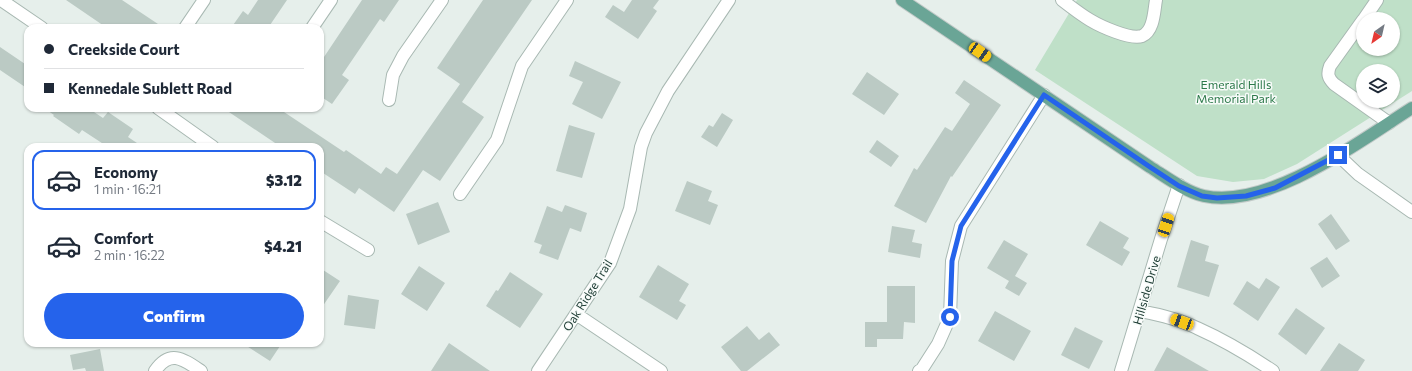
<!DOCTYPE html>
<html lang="en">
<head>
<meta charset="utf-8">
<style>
  :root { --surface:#fff; --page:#f2f2f3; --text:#1f2937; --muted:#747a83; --line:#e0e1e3; --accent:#2563eb }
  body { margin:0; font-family:Commissioner,sans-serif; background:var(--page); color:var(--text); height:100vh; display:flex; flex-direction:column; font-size:15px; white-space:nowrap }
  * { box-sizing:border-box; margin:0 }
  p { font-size:13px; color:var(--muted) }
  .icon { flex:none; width:22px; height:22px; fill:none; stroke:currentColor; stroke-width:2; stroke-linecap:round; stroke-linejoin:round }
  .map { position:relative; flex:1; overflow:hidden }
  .drawer { position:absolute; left:24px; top:143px; width:300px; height:204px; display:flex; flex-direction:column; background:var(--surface); border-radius:12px; box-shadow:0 1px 3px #0004 }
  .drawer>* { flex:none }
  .banner { position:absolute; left:24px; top:24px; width:300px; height:88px; border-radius:12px; box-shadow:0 1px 3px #0004; display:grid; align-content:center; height:88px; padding:0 20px; background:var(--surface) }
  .needle { width:26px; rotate:214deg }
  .controls { position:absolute; left:1356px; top:12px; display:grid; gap:8px }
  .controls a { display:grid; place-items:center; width:44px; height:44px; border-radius:50%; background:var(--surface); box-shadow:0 1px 3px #0004; font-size:20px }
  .end { position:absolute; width:18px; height:18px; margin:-9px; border:5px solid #2563eb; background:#fff; box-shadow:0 0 0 2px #fff }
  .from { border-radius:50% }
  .car { position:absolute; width:12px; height:24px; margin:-12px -6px; border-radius:5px; box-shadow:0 0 3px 1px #0007; background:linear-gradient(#f5c518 24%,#345 0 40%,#f5c518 0 76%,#345 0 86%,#f5c518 0) }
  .banner b { display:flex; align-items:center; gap:14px; height:38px; font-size:15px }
  .banner b+b { border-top:1px solid var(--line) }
  .banner i { width:10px; height:10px; background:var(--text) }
  ul { padding:7px 0 0; list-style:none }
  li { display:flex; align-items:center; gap:12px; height:60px; margin:0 8px 6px; padding:0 12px; border:2px solid transparent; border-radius:12px }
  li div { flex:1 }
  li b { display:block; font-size:15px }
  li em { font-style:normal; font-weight:800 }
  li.active { border-color:var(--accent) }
  li>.icon { width:36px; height:36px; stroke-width:1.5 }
  .action { display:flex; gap:8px; margin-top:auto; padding:8px 20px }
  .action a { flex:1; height:46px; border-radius:24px; background:var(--accent); color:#fff; font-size:16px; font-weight:800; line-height:46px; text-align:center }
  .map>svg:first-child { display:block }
  .green { fill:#bfe0c8; fill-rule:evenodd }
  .building { fill:#bbcac4 }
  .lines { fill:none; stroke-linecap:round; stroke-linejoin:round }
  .minor-casing { stroke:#a8b8b2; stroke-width:14 }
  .major-casing { stroke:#c2cac8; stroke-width:14 }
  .minor { stroke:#fff; stroke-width:12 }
  .major { stroke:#6aa596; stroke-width:12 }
  .route { stroke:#2563eb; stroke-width:5 }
  .labels { text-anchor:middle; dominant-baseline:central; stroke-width:3; stroke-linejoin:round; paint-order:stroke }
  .park-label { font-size:12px; fill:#2d7a4b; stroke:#f7fbf9 }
  .street-label { font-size:12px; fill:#24423a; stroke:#f7fbf9 }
</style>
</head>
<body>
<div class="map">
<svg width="1412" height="371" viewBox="0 0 1412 371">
  <rect width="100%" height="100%" fill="#e6efeb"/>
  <!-- green -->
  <path class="green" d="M1077 0H1412V91L1297 164 1264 179 1233 182 1197 176 1035 70ZM1363 19H1393V49H1363ZM1363 71H1393V101H1363Z"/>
  <!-- building -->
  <path class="building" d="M66 0H122L164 28H107Z
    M258 0H287L268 28H231L243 11 248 15Z
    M362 0H399L384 22 380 19 342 75 349 80 332 104 320 96V63Z
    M483 0H532L462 102 484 117 440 181 423 170 394 212 359 188 355 194 320 171V147H281L223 108H278L344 152 346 150 381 174 386 167 397 174 460 84 437 68Z
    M632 0H659L653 8 657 11 638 39 605 17 613 5 624 12Z
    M0 47 28 66V89L0 70Z
    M575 61 621 82 602 119 572 104 583 82 569 76Z
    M867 72 899 94 884 115 852 94Z
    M964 80 1001 105 952 177 951 176 926 223 894 206 914 168 917 170 945 127 952 131 970 104 955 93Z
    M44 108H88L103 118 108 112 133 129 128 137 143 147H108L82 130 79 134 53 116 54 115Z
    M722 113 733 120 717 147 701 137 709 125 713 127Z
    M569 125 595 133 582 178 556 171Z
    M877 140 899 156 891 167 869 152Z
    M687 181 712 191 708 201 718 205 710 225 675 211Z
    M438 202 450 232 418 245 406 214Z
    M565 205 587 213 581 232 570 228 558 260 539 253 542 245 534 242 547 206 562 212Z
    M1331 214 1350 241 1336 250 1318 224Z
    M1100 221 1129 238 1123 248 1130 252 1122 266 1086 245Z
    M892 226 915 230 912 242 922 244 920 258 888 252Z
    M1004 240 1028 254 1015 276 1027 283 1019 296 1005 288 1009 281 987 268Z
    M1191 240 1209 246 1205 261 1219 265 1209 297 1177 287Z
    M1327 257 1340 276 1322 288 1310 268Z
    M658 265 689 284 679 301 686 305 677 320 639 297Z
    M419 266 445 283 427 311 401 294Z
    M320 268 340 281 320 310Z
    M510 272 543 294 520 328 486 306 496 290 498 291Z
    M1266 278 1280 287 1258 321 1233 304 1247 281 1259 289Z
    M887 286H915V323L904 322 903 339H877V347H865V322H887Z
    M348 295 379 300 375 329 344 325Z
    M1296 308 1325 328 1306 355 1278 334Z
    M995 311 1031 331 1014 361 978 341Z
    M747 326 759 340 769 332 780 345 747 371H741L721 347Z
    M1075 327 1103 341 1089 369 1061 355Z
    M242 343H282L270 361Z
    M449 343 490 371H431Z
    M1339 343 1365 360 1358 371H1320Z
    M1167 347 1209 371H1154Z
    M100 349 104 371H86L85 368 73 370 70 355Z"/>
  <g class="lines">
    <defs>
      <path id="minor" d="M1 0 42 28
        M1062 0C1071 7 1080 14 1090 20 1100 26 1130 40 1142 36 1154 31 1154 11 1156 0
        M1364 19 1377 0
        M1363 20 1330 66C1327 74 1328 78 1334 84L1389 123
        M185 28 204 0
        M312 28 331 0
        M389 100 393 75 403 56 442 0
        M158 108 213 147
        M1338 155 1358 174 1412 212
        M460 194 497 140 522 66 567 0
        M320 221 368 250
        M1140 311C1159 315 1179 319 1197 328 1224 340 1249 355 1273 371
        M576 314 661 371
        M155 371C170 349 183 359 201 371
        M538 371 610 263 630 209 641 147 646 133 668 91 729 0
        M919 371 922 369 938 344 950 317 952 261 961 226 1044 95
        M1121 371 1161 239 1179 185"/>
      <path id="major" d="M902 0 1150 167C1166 177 1186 192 1204 196 1268 210 1360 141 1412 108"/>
    </defs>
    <!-- minor casing -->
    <use href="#minor" class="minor-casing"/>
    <!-- major casing -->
    <use href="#major" class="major-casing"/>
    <!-- minor -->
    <use href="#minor" class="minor"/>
    <!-- major -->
    <use href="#major" class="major"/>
  </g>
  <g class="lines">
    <!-- route -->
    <path class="route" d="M950 317 952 261 961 226 1044 95 1150 167 1179 186 1202 196 1217 198 1246 196 1275 188 1338 155"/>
  </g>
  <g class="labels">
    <!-- park labels -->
    <g class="park-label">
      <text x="1236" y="84">Emerald Hills<tspan x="1236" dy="14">Memorial Park</tspan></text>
    </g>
    <!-- street labels -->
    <g class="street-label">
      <text transform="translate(1146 290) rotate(-74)">Hillside Drive</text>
      <text transform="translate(587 295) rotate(-58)">Oak Ridge Trail</text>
    </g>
  </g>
</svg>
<div class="controls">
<a><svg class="needle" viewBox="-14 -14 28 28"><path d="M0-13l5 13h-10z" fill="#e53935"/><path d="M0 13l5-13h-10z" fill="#747a83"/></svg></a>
<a><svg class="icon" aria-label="layers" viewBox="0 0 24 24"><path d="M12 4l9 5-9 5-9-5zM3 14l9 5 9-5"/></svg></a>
</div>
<i class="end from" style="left:950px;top:317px"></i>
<i class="end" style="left:1338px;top:155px"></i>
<i class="car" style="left:980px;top:52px;rotate:124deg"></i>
<i class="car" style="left:1166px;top:225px;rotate:18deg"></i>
<i class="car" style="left:1182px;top:322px;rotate:290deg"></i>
<div class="banner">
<b><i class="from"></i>Creekside Court</b>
<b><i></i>Kennedale Sublett Road</b>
</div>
<section class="drawer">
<ul>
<li class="active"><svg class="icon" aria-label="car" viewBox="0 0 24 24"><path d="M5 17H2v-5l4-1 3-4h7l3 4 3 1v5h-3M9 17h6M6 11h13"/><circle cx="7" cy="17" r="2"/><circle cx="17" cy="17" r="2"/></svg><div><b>Economy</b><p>1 min · 16:21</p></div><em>$3.12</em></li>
<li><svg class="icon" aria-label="car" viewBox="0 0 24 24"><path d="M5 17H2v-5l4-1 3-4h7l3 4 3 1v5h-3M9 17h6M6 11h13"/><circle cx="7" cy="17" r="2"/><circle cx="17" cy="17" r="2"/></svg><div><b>Comfort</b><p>2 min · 16:22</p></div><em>$4.21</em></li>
</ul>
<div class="action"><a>Confirm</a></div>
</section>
</div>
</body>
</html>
